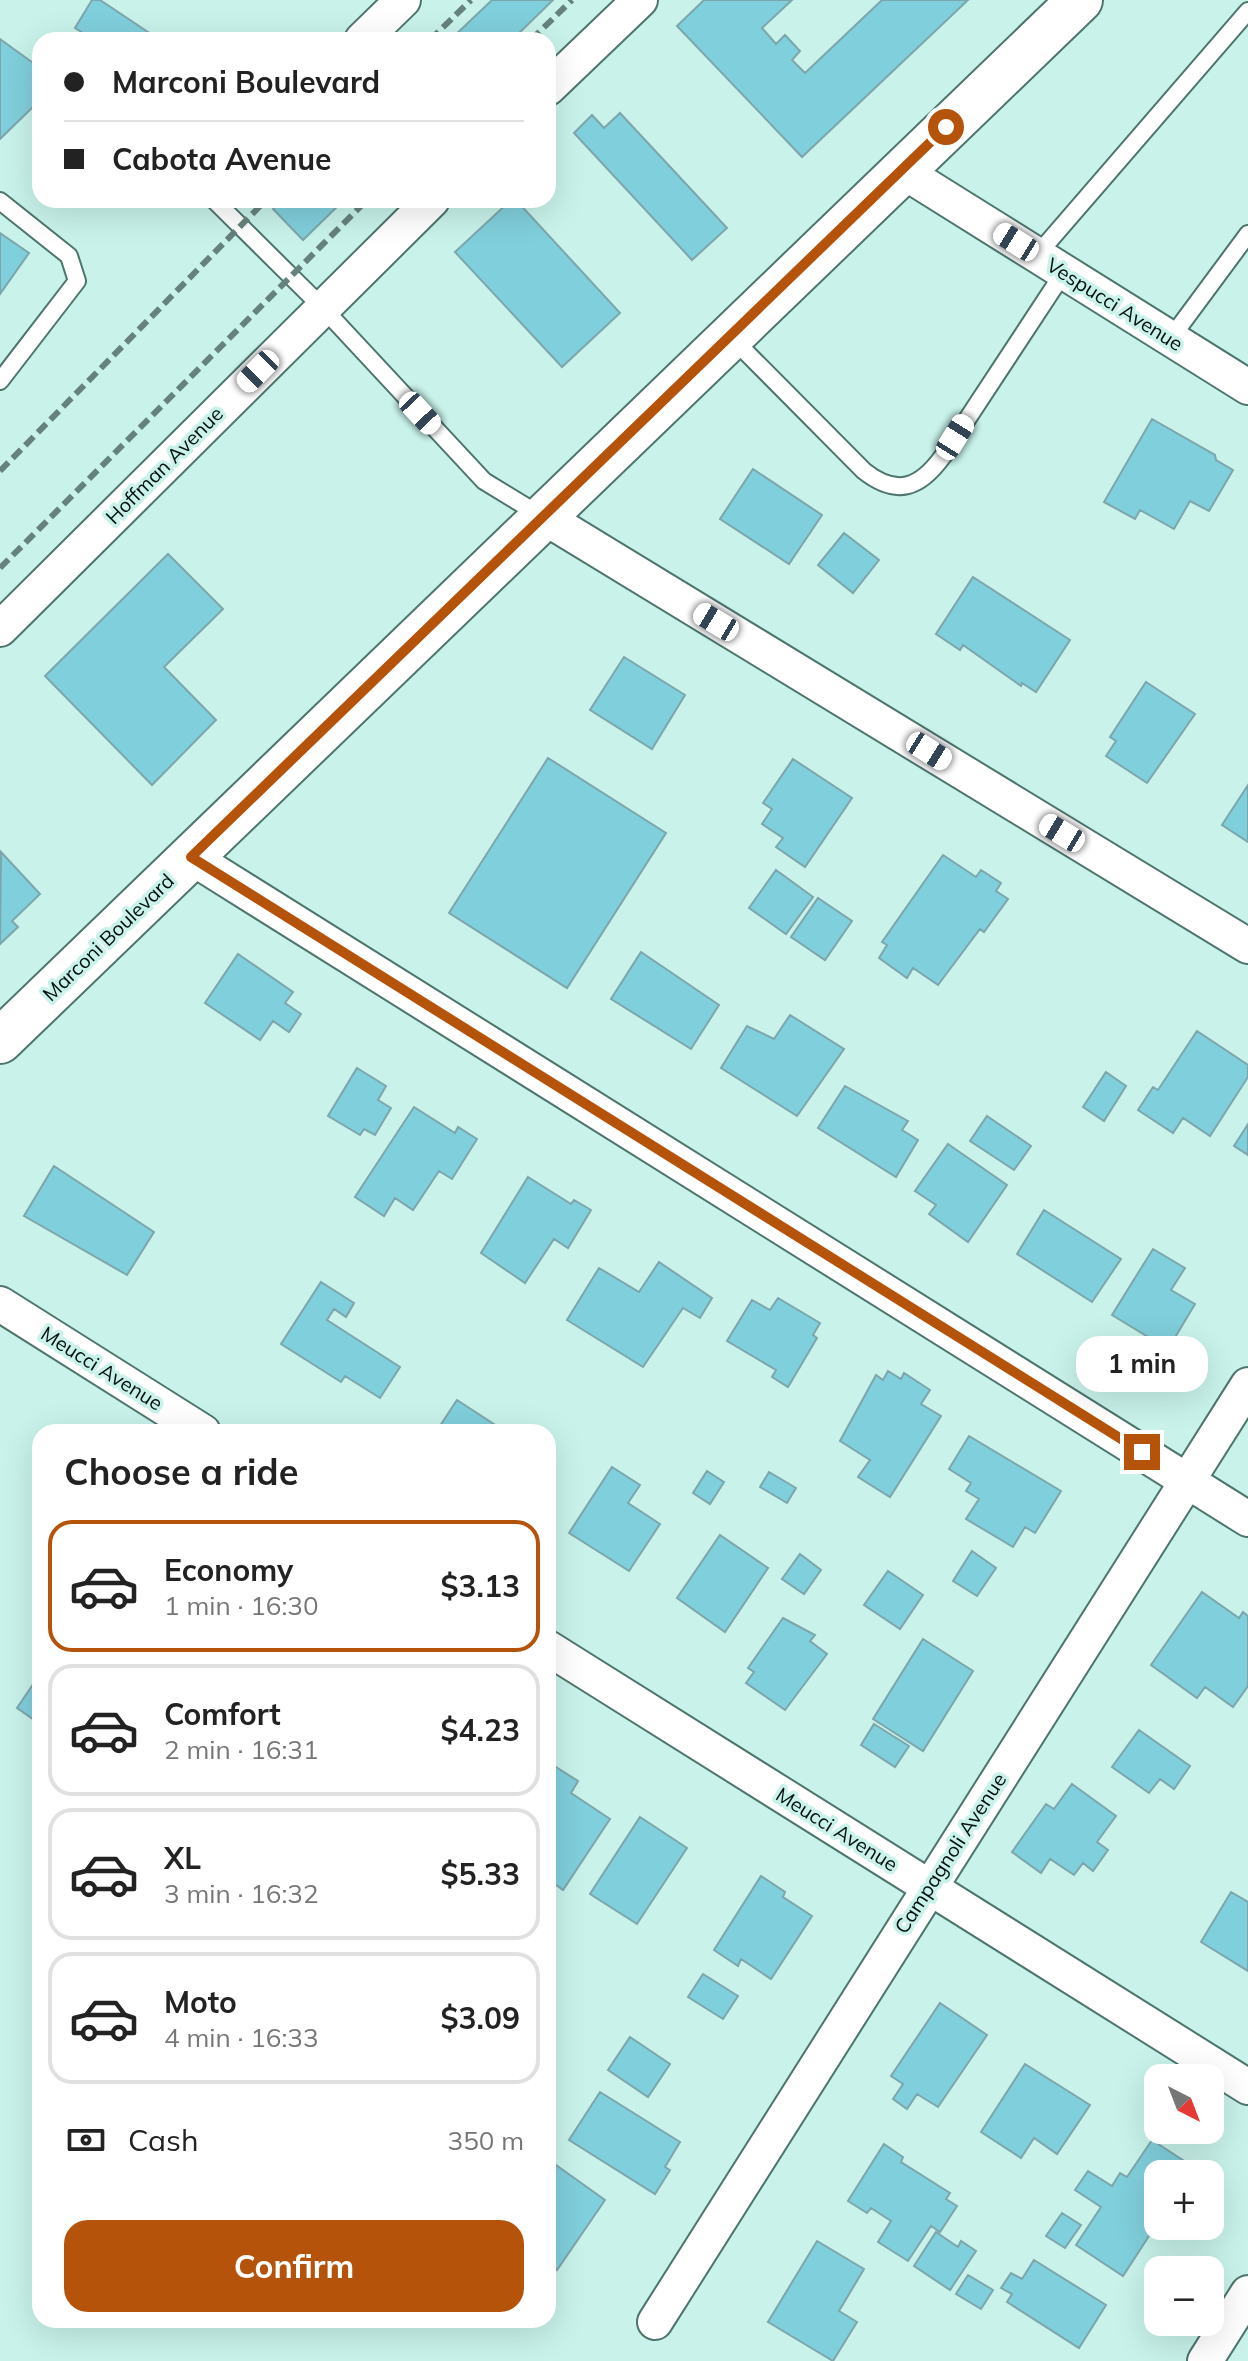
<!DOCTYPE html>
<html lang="en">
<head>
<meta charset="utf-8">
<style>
  :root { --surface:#fff; --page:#f6f6f6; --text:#222; --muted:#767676; --line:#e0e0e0; --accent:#b45309 }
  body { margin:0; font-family:Mulish,sans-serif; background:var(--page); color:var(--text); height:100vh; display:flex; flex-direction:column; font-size:30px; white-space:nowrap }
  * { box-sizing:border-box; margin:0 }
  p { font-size:26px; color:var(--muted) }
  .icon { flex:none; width:44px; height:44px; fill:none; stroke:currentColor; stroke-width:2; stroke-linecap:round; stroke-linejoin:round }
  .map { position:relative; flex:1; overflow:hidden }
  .side { position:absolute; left:32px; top:1424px; width:524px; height:904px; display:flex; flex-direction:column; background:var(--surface); border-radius:24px; box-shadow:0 8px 32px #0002 }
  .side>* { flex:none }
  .top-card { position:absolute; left:32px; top:32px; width:524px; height:176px; border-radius:24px; box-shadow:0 8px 32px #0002; display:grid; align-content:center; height:176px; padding:0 32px; background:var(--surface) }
  .needle { width:52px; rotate:138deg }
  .controls { position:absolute; left:1144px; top:2064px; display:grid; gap:16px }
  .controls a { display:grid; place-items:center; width:80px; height:80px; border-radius:16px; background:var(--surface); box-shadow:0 8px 32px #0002; font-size:40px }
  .end { position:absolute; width:36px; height:36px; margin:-18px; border:10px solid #b45309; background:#fff; box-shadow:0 0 0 4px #fff }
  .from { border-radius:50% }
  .bubble { position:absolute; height:56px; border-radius:24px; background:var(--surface); box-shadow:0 8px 32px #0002; font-size:26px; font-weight:700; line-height:56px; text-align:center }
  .car { position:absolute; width:24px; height:48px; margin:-24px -12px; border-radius:10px; box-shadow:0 0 6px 2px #0007; background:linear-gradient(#fff 24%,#345 0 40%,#fff 0 76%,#345 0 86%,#fff 0) }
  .top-card b { display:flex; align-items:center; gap:28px; height:76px; font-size:30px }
  .top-card b+b { border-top:2px solid var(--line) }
  .top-card i { width:20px; height:20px; background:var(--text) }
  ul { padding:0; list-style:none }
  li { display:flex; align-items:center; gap:24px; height:132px; margin:0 16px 12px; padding:0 16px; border:4px solid var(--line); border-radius:24px }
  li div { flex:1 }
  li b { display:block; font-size:30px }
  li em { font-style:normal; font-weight:700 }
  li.on { border-color:var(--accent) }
  li>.icon { width:72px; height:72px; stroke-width:1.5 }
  h2 { padding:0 32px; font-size:36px; line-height:96px }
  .pay { display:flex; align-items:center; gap:20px; height:88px; padding:0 32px; font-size:30px }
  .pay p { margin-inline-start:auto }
  .action { display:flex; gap:16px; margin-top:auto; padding:16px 32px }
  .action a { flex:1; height:92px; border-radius:24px; background:var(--accent); color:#fff; font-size:32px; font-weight:700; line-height:92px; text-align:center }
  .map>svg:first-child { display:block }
  .building { fill:#80cfdc; stroke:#7da6ac; stroke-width:2 }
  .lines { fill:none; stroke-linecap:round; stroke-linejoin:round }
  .lane-casing { stroke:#4e746e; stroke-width:20 }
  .street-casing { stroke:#4e746e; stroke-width:38 }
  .secondary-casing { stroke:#4e746e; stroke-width:48 }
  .lane { stroke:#fff; stroke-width:16 }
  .street { stroke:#fff; stroke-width:34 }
  .secondary { stroke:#fff; stroke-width:44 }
  .rail { stroke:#66827d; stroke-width:6; stroke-dasharray:12 6; stroke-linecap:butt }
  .route { stroke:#b45309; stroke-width:10 }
  .labels { text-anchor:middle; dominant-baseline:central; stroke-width:7; stroke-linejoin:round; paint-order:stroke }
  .street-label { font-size:20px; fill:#020f0d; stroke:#c8f2ea }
</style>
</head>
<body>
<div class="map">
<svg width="1248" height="2361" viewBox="0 0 1248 2361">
  <rect width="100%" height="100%" fill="#c8f2ea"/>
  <!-- building -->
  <path class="building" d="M92 0H100L154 36 152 40H94L75 28Z
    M492 0H553L512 40H450Z
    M704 0H792L762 28 776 44 785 35 800 51 792 60 805 73 882 0H968L802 157 677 26Z
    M0 39 40 68V100L0 139Z
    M620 113 727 228 692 260 574 133 592 115 604 128Z
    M282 200H344L303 240 273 209Z
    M511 200H516L620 313 562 367 455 252Z
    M0 233 29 253 0 294Z
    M1152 419 1215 455 1216 460 1233 470 1209 511 1190 501 1174 529 1140 510 1135 519 1104 502Z
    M753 469 822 515 789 564 720 519Z
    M844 533 879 560 853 593 818 565Z
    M168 554 223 609 164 667 216 720 152 785 45 676Z
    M973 577 1070 640 1036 692 1022 683 1021 686 963 645 960 650 936 634Z
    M624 657 685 695 652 749 590 710Z
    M1146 682 1195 714 1147 783 1106 756 1116 741 1110 737Z
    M548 758 666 833 567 988 449 913Z
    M793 759 852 798 805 867 776 847 783 838 762 824 772 809 763 803Z
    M1248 785V842L1222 825Z
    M1 852 40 894 12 921 18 927 0 944Z
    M943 855 976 877 981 870 1001 883 996 891 1008 899 984 932 980 929 938 985 913 968 907 978 879 958 887 945 882 942Z
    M776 870 813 897 786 934 749 908Z
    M818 898 852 921 825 960 791 937Z
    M641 952 719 1005 691 1049 611 999Z
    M238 954 293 992 285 1003 301 1014 289 1032 273 1021 260 1040 205 1003Z
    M790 1015 844 1049 797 1116 721 1068 747 1026 774 1039Z
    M1197 1031 1248 1065V1077L1210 1136 1183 1118 1173 1133 1138 1110 1153 1087 1158 1090Z
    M357 1068 386 1086 378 1100 391 1108 375 1135 364 1129 360 1135 328 1116Z
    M1106 1072 1126 1086 1104 1121 1083 1107Z
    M845 1086 908 1121 902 1130 918 1140 896 1177 818 1128Z
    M414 1107 455 1133 458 1127 477 1139 452 1179 439 1171 413 1210 395 1198 384 1216 355 1197Z
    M987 1116 1031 1146 1014 1170 970 1141Z
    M1248 1124V1155L1234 1146Z
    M948 1144 1007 1185 968 1242 929 1214 936 1205 915 1191Z
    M54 1166 154 1232 127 1275 24 1216Z
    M528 1177 571 1204 574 1200 591 1210 568 1248 554 1239 525 1283 481 1253Z
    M1044 1210 1121 1259 1092 1302 1017 1254Z
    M1153 1249 1185 1268 1171 1290 1195 1304 1168 1349 1112 1315Z
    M659 1262 712 1298 700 1318 683 1308 643 1367 567 1320 599 1268 639 1292Z
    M321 1282 354 1303 346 1317 334 1309 327 1320 400 1367 380 1398 345 1376 341 1382 281 1344Z
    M778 1298 820 1323 813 1335 817 1338 788 1387 772 1377 776 1370 727 1341 752 1300 770 1310Z
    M888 1371 901 1379 904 1373 930 1390 921 1404 941 1416 890 1497 858 1477 870 1460 840 1441 876 1375 883 1380Z
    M457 1400 506 1432H436Z
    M969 1436 1061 1491 1035 1533 1025 1527 1013 1547 966 1519 979 1499 966 1491 971 1483 949 1469Z
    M612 1467 640 1485 628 1503 660 1524 629 1571 569 1533Z
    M707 1471 724 1482 710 1504 693 1493Z
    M769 1472 796 1488 787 1503 760 1487Z
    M720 1535 768 1568 725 1632 677 1598Z
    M972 1551 996 1568 977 1596 953 1581Z
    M800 1554 821 1570 804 1594 782 1579Z
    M888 1571 923 1595 900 1629 864 1605Z
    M1202 1592 1239 1618 1243 1612 1248 1616V1686L1233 1707 1205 1687 1197 1698 1151 1665Z
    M783 1618 815 1635 810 1641 827 1654 785 1710 746 1683 754 1672 748 1668Z
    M923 1639 973 1671 923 1751 873 1719Z
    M40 1674V1724L17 1708Z
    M874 1724 909 1746 895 1767 861 1745Z
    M1139 1730 1190 1766 1174 1789 1160 1779 1149 1793 1112 1767Z
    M548 1762 578 1781 571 1793 610 1819 563 1890 548 1879Z
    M1072 1784 1116 1816 1097 1842 1108 1850 1093 1871 1083 1863 1074 1875 1050 1859 1041 1873 1012 1852 1046 1804 1054 1809Z
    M640 1817 687 1848 637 1924 590 1894Z
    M761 1876 785 1892 783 1897 812 1916 771 1979 741 1959 738 1966 714 1950Z
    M1231 1892 1248 1902V1971L1201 1942Z
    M703 1974 738 1996 723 2019 688 1997Z
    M940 2003 987 2035 938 2107 917 2094 907 2109 893 2099 903 2084 891 2076Z
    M630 2037 670 2064 648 2097 608 2070Z
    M1025 2064 1090 2105 1057 2154 1034 2138 1021 2158 981 2132Z
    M600 2092 680 2142 665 2167 670 2170 655 2194 569 2140Z
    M1152 2140 1192 2166 1187 2174H1158V2222L1123 2276 1076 2245 1101 2207 1075 2190 1088 2171 1112 2186 1120 2173 1127 2177Z
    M884 2144 903 2157 901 2162 950 2193 946 2199 957 2206 940 2232 931 2226 908 2261 878 2242 891 2221 871 2208 867 2213 848 2201Z
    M556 2165 605 2200 557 2270 548 2264V2176Z
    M1062 2213 1081 2225 1065 2248 1046 2236Z
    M936 2232 958 2247 961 2241 976 2251 950 2290 914 2266Z
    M817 2241 864 2269 839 2311 857 2322 833 2361 768 2322Z
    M1034 2260 1106 2305 1079 2348 1007 2302 1012 2294 1001 2288 1011 2273 1022 2279Z
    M968 2275 993 2290 981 2309 956 2294Z"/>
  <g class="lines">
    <defs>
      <path id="lane" d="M214 200 322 307 484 481 543 517
        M0 201 69 256 77 281 0 381
        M1037 255 1248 11
        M1171 338 1248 234
        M733 339 864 471C897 497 920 488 943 456L1064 272"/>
      <path id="street" d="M362 40 403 0
        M548 88 640 0
        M901 170 1248 387
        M544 517 1248 946
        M0 629 432 200
        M191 857 1248 1519
        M0 1304 203 1432
        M548 1648 1248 2087
        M655 2322 1248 1385
        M1205 2361 1248 2293"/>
      <path id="secondary" d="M0 1041 1080 0"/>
    </defs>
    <!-- lane casing -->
    <use href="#lane" class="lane-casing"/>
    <!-- street casing -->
    <use href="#street" class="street-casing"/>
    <!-- secondary casing -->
    <use href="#secondary" class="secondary-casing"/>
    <!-- lane -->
    <use href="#lane" class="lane"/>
    <!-- street -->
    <use href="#street" class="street"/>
    <!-- secondary -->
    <use href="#secondary" class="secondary"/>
    <!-- rail -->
    <path class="rail" d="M430 40 471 0
      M531 40 572 0
      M0 471 266 200
      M0 568 367 200"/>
  </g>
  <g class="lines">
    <!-- route -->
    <path class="route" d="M946 127 191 857 1142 1452"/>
  </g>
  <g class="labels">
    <!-- street labels -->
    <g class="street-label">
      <text transform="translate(1115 304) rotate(32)">Vespucci Avenue</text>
      <text transform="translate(164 465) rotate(-45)">Hoffman Avenue</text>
      <text transform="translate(108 937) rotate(-44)">Marconi Boulevard</text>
      <text transform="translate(102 1368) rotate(32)">Meucci Avenue</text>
      <text transform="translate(837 1829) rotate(32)">Meucci Avenue</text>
      <text transform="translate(950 1853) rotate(-57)">Campagnoli Avenue</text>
    </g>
  </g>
</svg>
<div class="controls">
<a><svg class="needle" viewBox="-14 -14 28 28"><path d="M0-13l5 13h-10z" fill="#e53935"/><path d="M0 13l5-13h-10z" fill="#767676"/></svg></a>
<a>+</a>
<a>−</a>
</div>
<i class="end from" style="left:946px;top:127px"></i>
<i class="end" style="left:1142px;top:1452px"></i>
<div class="bubble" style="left:1076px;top:1336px;width:132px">1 min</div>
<i class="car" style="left:1016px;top:242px;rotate:302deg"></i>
<i class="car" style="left:258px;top:371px;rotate:225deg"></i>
<i class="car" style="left:420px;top:413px;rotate:137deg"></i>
<i class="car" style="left:955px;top:437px;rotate:32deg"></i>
<i class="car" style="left:716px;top:622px;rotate:301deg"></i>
<i class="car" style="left:929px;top:751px;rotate:122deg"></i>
<i class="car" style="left:1062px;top:833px;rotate:301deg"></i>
<div class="top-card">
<b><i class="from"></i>Marconi Boulevard</b>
<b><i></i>Cabota Avenue</b>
</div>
<section class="side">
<h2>Choose a ride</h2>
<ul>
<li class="on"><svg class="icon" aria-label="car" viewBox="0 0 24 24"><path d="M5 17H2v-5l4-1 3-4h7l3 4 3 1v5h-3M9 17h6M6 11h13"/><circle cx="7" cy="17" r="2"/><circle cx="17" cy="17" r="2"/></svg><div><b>Economy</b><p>1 min · 16:30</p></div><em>$3.13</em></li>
<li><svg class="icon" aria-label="car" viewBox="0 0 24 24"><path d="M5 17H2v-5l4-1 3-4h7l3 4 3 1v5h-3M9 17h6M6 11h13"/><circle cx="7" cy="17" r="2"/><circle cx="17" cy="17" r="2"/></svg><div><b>Comfort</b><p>2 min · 16:31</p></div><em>$4.23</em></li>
<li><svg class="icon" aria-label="car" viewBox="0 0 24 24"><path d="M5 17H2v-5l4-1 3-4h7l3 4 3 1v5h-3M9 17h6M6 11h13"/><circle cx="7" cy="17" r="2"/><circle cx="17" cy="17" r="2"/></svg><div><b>XL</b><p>3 min · 16:32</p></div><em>$5.33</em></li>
<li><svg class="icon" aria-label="car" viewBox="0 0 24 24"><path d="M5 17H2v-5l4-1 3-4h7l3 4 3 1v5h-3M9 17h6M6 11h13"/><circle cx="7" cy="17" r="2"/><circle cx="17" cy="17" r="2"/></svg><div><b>Moto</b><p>4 min · 16:33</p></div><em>$3.09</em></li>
</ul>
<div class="pay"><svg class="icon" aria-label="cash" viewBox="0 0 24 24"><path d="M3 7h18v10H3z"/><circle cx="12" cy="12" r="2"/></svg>Cash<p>350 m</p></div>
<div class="action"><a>Confirm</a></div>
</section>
</div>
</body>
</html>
